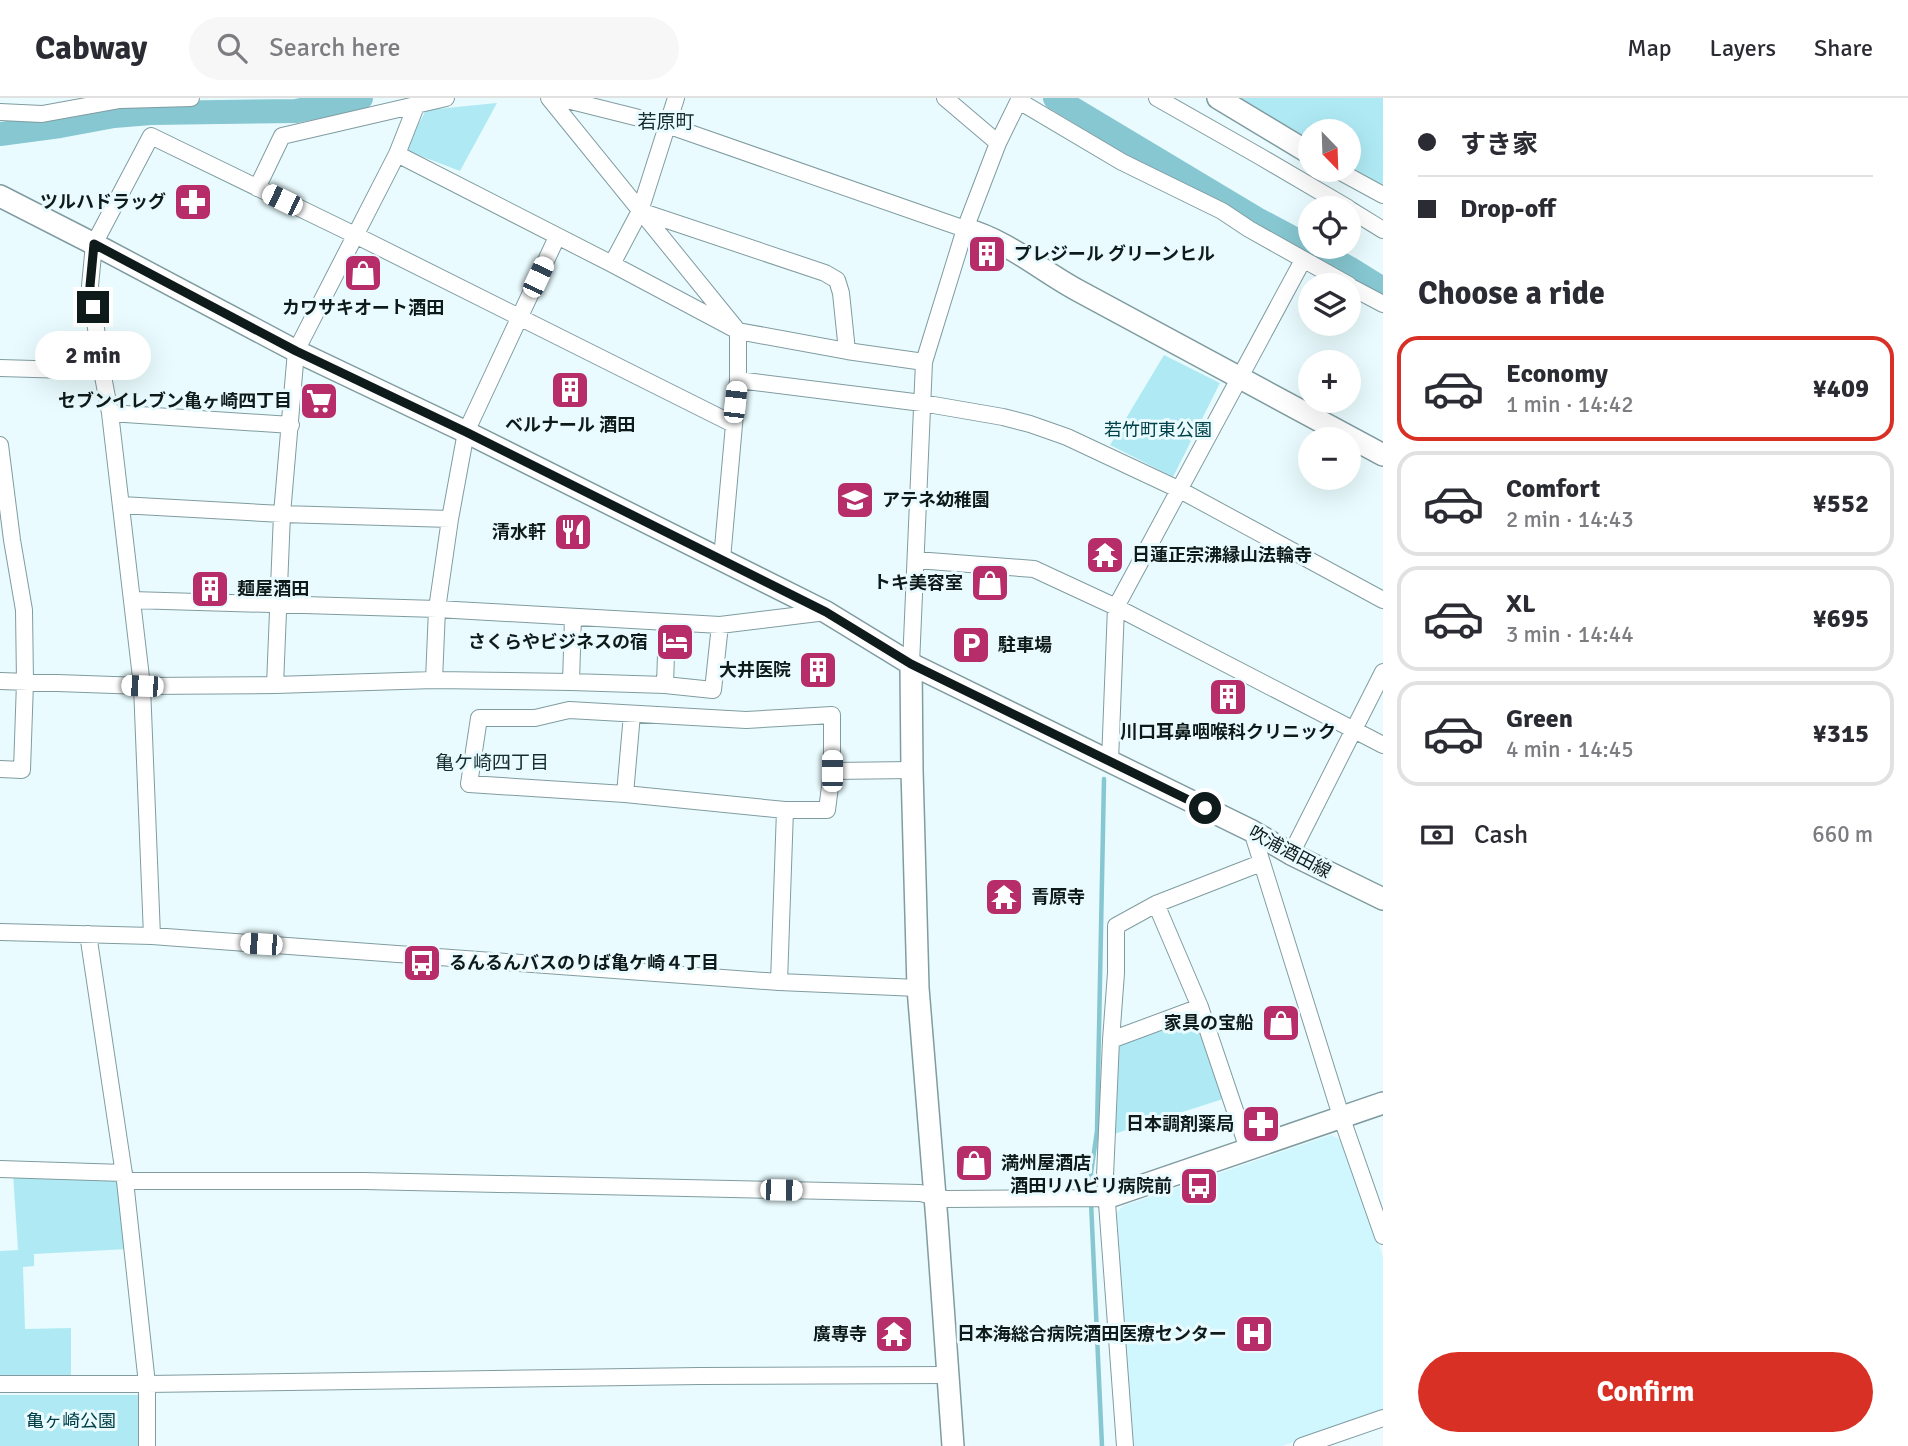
<!DOCTYPE html>
<html lang="en">
<head>
<meta charset="utf-8">
<style>
  :root { --surface:#fff; --page:#f7f7f7; --text:#2b2b33; --muted:#7c7c81; --line:#e1e1e2; --accent:#d93025 }
  body { margin:0; font-family:Signika,"Noto Sans JP",sans-serif; background:var(--page); color:var(--text); height:100vh; display:flex; flex-direction:column; font-size:26px; white-space:nowrap }
  * { box-sizing:border-box; margin:0 }
  p { font-size:23px; color:var(--muted) }
  .icon { flex:none; width:38px; height:38px; fill:none; stroke:currentColor; stroke-width:2; stroke-linecap:round; stroke-linejoin:round }
  .map { position:relative; flex:1; overflow:hidden }
  .details { display:flex; flex-direction:column; background:var(--surface); width:525px }
  .details>* { flex:none }
  .banner { display:grid; align-content:center; height:154px; padding:0 35px; background:var(--surface) }
  .needle { width:46px; rotate:157deg }
  .fabs { position:absolute; left:1298px; top:21px; display:grid; gap:14px }
  .fabs a { display:grid; place-items:center; width:63px; height:63px; border-radius:50%; background:var(--surface); box-shadow:0 7px 28px #0002; font-size:35px }
  .end { position:absolute; width:32px; height:32px; margin:-16px; border:9px solid #0f1a1b; background:#fff; box-shadow:0 0 0 4px #fff }
  .from { border-radius:50% }
  .bubble { position:absolute; height:49px; border-radius:24px; background:var(--surface); box-shadow:0 7px 28px #0002; font-size:23px; font-weight:700; line-height:49px; text-align:center }
  .car { position:absolute; width:21px; height:42px; margin:-21px -10px; border-radius:9px; box-shadow:0 0 5px 2px #0007; background:linear-gradient(#fff 24%,#345 0 40%,#fff 0 76%,#345 0 86%,#fff 0) }
  .banner b { display:flex; align-items:center; gap:24px; height:66px; font-size:26px }
  .banner b+b { border-top:2px solid var(--line) }
  .banner i { width:18px; height:18px; background:var(--text) }
  ul { padding:0; list-style:none }
  li { display:flex; align-items:center; gap:21px; height:105px; margin:0 14px 10px; padding:0 21px; border:4px solid var(--line); border-radius:21px }
  li div { flex:1 }
  li b { display:block; font-size:26px }
  li em { font-style:normal; font-weight:700 }
  li.on { border-color:var(--accent) }
  li>.icon { width:63px; height:63px; stroke-width:1.5 }
  h2 { padding:0 35px; font-size:32px; line-height:84px }
  .pay { display:flex; align-items:center; gap:18px; height:77px; padding:0 35px; font-size:26px }
  .pay p { margin-inline-start:auto }
  .cta { display:flex; gap:14px; margin-top:auto; padding:14px 35px }
  .cta a { flex:1; height:80px; border-radius:42px; background:var(--accent); color:#fff; font-size:28px; font-weight:700; line-height:80px; text-align:center }
  header { display:flex; align-items:center; gap:42px; box-sizing:border-box; height:98px; padding:0 35px; background:var(--surface); border-bottom:2px solid var(--line) }
  header strong { font-size:33px }
  nav { display:flex; gap:38px; margin-inline-start:auto; font-size:24px }
  .search { width:490px; height:63px; background:var(--page); display:flex; align-items:center; gap:18px; box-sizing:border-box; padding:0 24px; border-radius:38px; color:var(--muted); font-size:26px }
  main { display:flex; flex:1; min-height:0 }
  .map>svg:first-child { display:block }
  .built { fill:#cff7fd }
  .green { fill:#afeaf4 }
  .lines { fill:none; stroke-linecap:round; stroke-linejoin:round }
  .stream { stroke:#86c7d1; stroke-width:4.5 }
  .river { stroke:#86c7d1; stroke-width:24 }
  .street-casing { stroke:#809ca1; stroke-width:18 }
  .secondary-casing { stroke:#809ca1; stroke-width:24 }
  .street { stroke:#fff; stroke-width:16 }
  .secondary { stroke:#fff; stroke-width:21 }
  .route { stroke:#0f1a1b; stroke-width:9 }
  .labels { text-anchor:middle; dominant-baseline:central; stroke-width:6; stroke-linejoin:round; paint-order:stroke }
  .poi-label { font-size:18px; font-weight:bold; fill:#0f1a1b; stroke:#e9fbfe; text-anchor:end }
  .park-label { font-size:18px; fill:#004048; stroke:#e9fbfe }
  .street-label { font-size:18px; fill:#0f1a1b; stroke:#e9fbfe }
  .neighbourhood-label { font-size:19px; fill:#152e32; stroke:#e9fbfe }
</style>
</head>
<body>
<header>
<strong>Cabway</strong>
<div class="search"><svg class="icon" aria-label="search" viewBox="0 0 24 24"><circle cx="10" cy="10" r="6"/><path d="M15 15l6 6"/></svg>Search here</div>
<nav><a>Map</a><a>Layers</a><a>Share</a></nav>
</header>
<main>
<div class="map">
<svg width="1383" height="1348" viewBox="0 0 1383 1348">
  <rect width="100%" height="100%" fill="#e9fbfe"/>
  <!-- built -->
  <path class="built" d="M1331 1037 1341 1042 1383 1159V1312L1282 1348H1134L1115 1117 1123 1108Z"/>
  <!-- green -->
  <path class="green" d="M1225 0H1383V93L1349 72V33H1311V51Z
    M497 5 460 73 405 52 426 12Z
    M1164 257 1220 285 1173 379 1110 347Z
    M1195 918 1223 1001 1114 1036 1115 945Z
    M13 1076 116 1078 128 1151 34 1156V1168L23 1169 25 1231 71 1230V1282H0V1153L18 1152Z
    M0 1297H143L142 1348H0Z"/>
  <g class="lines">
    <!-- stream -->
    <path class="stream" d="M1091 1096V1075L1097 1033 1104 681
      M1091 1104 1102 1348"/>
    <!-- river -->
    <path class="river" d="M1055 0 1257 121 1349 170 1383 191
      M0 36 60 28 114 18 151 15 296 13 361 0"/>
    <defs>
      <path id="street" d="M549 0 738 233V282L722 461
        M559 0 667 27 965 131
        M945 0 998 45
        M1157 0 1261 59 1348 110
        M1019 3 1122 64 1222 113 1249 131 1349 187
        M0 14 42 16 120 2 191 0
        M397 56 612 166 738 233 847 253 924 264
        M1337 72 1383 97
        M257 90 282 38 446 0
        M1349 111 1383 132
        M640 113 825 175 837 182 841 195 847 253
        M612 166 640 113 676 0
        M1349 188 1383 206
        M0 270 102 273
        M738 282 922 305 1003 319 1030 326 1067 339 1180 392 1383 502
        M110 315 291 327
        M0 347 12 442 24 512 25 584 22 672 0 671
        M121 407 282 416 450 421
        M916 462 1034 471 1116 509 1383 647
        M132 502 437 511 720 527 826 514
        M911 566 924 264 965 131 998 45 1020 0
        M434 582 437 511 450 421 466 334 557 139
        M0 583 142 588 275 587 434 582 571 584 573 519
        M571 584 665 587 713 592 720 527
        M275 587 282 416 296 253 397 56 416 8
        M665 587 667 525
        M1110 663 1116 509 1303 162
        M832 673 912 672
        M625 696 632 616
        M1252 733 1341 1018 1383 1138
        M1291 756 1383 574
        M1156 806 1200 909 1248 1051
        M0 834 152 838 779 884 918 890
        M88 836 125 1083 147 1286V1348
        M152 838 142 588 110 315 102 273 90 188 94 146 151 38 355 137 733 326
        M779 884 785 712H827L832 673V617L746 622 569 612 535 620H479L469 686 625 696 785 712
        M1111 942 1200 909
        M0 1071 124 1075
        M125 1083H364L920 1095 946 1101 1106 1100
        M0 1286H147L700 1278 948 1277
        M1125 1348 1105 1078 1111 942 1116 875V828L1156 806 1261 765
        M1302 1348 1383 1320"/>
      <path id="secondary" d="M1218 0 1311 56
        M0 98 94 146 296 253 466 334 826 514 911 566 1252 733 1291 756 1383 801
        M965 131C1007 142 1040 172 1077 192 1179 247 1281 302 1383 357
        M911 566 912 672 918 890 937 1123 953 1348
        M1106 1100 1383 1005"/>
    </defs>
    <!-- street casing -->
    <use href="#street" class="street-casing"/>
    <!-- secondary casing -->
    <use href="#secondary" class="secondary-casing"/>
    <!-- street -->
    <use href="#street" class="street"/>
    <!-- secondary -->
    <use href="#secondary" class="secondary"/>
  </g>
  <g class="lines">
    <!-- route -->
    <path class="route" d="M93 209 90 188 94 146 296 253 466 334 826 514 911 566 1205 710"/>
  </g>
  <!-- icons -->
  <defs>
    <symbol id="pharmacy-square" viewBox="-11 -11 22 22"><rect x="-9" y="-9" width="18" height="18" rx="4" fill="#b62d6a" stroke="#e9fbfe"/><path d="M-2-6h4v4h4v4h-4v4h-4v-4h-4v-4h4Z" fill="#fff"/></symbol>
    <symbol id="building-square" viewBox="-11 -11 22 22"><rect x="-9" y="-9" width="18" height="18" rx="4" fill="#b62d6a" stroke="#e9fbfe"/><path d="M-4-6H4V6H1V3H-1V6H-4ZM-2.5-4.3h1.7v1.8h-1.7ZM.8-4.3h1.7v1.8H.8ZM-2.5-1h1.7V.8h-1.7ZM.8-1h1.7V.8H.8Z" fill="#fff"/></symbol>
    <symbol id="shop-square" viewBox="-11 -11 22 22"><rect x="-9" y="-9" width="18" height="18" rx="4" fill="#b62d6a" stroke="#e9fbfe"/><path d="M-5-2.5h2.3a2.7 3.5 0 0 1 5.4 0H5L5.5 6h-11ZM-1.5-2.5h3a1.5 2.3 0 0 0-3 0Z" fill="#fff"/></symbol>
    <symbol id="supermarket-square" viewBox="-11 -11 22 22"><rect x="-9" y="-9" width="18" height="18" rx="4" fill="#b62d6a" stroke="#e9fbfe"/><path d="M-6-5.5h2.5l.6 2H6L4.5 2H-2.5L-4.4-4H-6ZM-1.5 3.2a1.3 1.3 0 1 0 .1 0ZM3 3.2a1.3 1.3 0 1 0 .1 0Z" fill="#fff"/></symbol>
    <symbol id="school-square" viewBox="-11 -11 22 22"><rect x="-9" y="-9" width="18" height="18" rx="4" fill="#b62d6a" stroke="#e9fbfe"/><path d="M0-5L7-2L0 1L-7-2ZM-4 1L0 2.5L4 1V4Q0 6-4 4Z" fill="#fff"/></symbol>
    <symbol id="restaurant-square" viewBox="-11 -11 22 22"><rect x="-9" y="-9" width="18" height="18" rx="4" fill="#b62d6a" stroke="#e9fbfe"/><path d="M-5-6h1v4h1v-4h1v4h1v-4h1v5L-1.5 .5V6h-2V.5L-5-1ZM5-6V6H3V1.5H1.5Q1.5-4 5-6Z" fill="#fff"/></symbol>
    <symbol id="temple-square" viewBox="-11 -11 22 22"><rect x="-9" y="-9" width="18" height="18" rx="4" fill="#b62d6a" stroke="#e9fbfe"/><path d="M0-6L5-2H3V0L6.5 2.5H4V6H1.5V3h-3V6H-4V2.5H-6.5L-3 0V-2H-5Z" fill="#fff"/></symbol>
    <symbol id="hotel-square" viewBox="-11 -11 22 22"><rect x="-9" y="-9" width="18" height="18" rx="4" fill="#b62d6a" stroke="#e9fbfe"/><path d="M-6-4.5h1.5V1H6V5H4.5V3h-9V5H-6ZM-4 0a1.8 1.8 0 1 1 3.6 0ZM.5 0V-2.5h3Q6-2.5 6 0Z" fill="#fff"/></symbol>
    <symbol id="parking-square" viewBox="-11 -11 22 22"><rect x="-9" y="-9" width="18" height="18" rx="4" fill="#b62d6a" stroke="#e9fbfe"/><path d="M-3.5-5.5H1a3.5 3.5 0 0 1 0 7H-1V5.5H-3.5ZM-1-3.4V-.6H.8a1.4 1.4 0 0 0 0-2.8Z" fill="#fff"/></symbol>
    <symbol id="bus-square" viewBox="-11 -11 22 22"><rect x="-9" y="-9" width="18" height="18" rx="4" fill="#b62d6a" stroke="#e9fbfe"/><path d="M-5-6H5V4H4V6H2V4H-2V6H-4V4H-5ZM-3.5-4V0h7V-4ZM-3.5 1.2v1.5H-2V1.2ZM2 1.2v1.5H3.5V1.2Z" fill="#fff"/></symbol>
    <symbol id="hospital-square" viewBox="-11 -11 22 22"><rect x="-9" y="-9" width="18" height="18" rx="4" fill="#b62d6a" stroke="#e9fbfe"/><path d="M-5-5h3v3.5h4V-5h3V5h-3V1.5h-4V5h-3Z" fill="#fff"/></symbol>
  </defs>
  <g fill-rule="evenodd">
    <use href="#pharmacy-square" x="171" y="82" width="44" height="44"/>
    <use href="#building-square" x="965" y="134" width="44" height="44"/>
    <use href="#shop-square" x="341" y="153" width="44" height="44"/>
    <use href="#building-square" x="548" y="270" width="44" height="44"/>
    <use href="#supermarket-square" x="297" y="281" width="44" height="44"/>
    <use href="#school-square" x="833" y="380" width="44" height="44"/>
    <use href="#restaurant-square" x="551" y="412" width="44" height="44"/>
    <use href="#temple-square" x="1083" y="435" width="44" height="44"/>
    <use href="#shop-square" x="968" y="463" width="44" height="44"/>
    <use href="#building-square" x="188" y="469" width="44" height="44"/>
    <use href="#hotel-square" x="653" y="522" width="44" height="44"/>
    <use href="#parking-square" x="949" y="525" width="44" height="44"/>
    <use href="#building-square" x="796" y="550" width="44" height="44"/>
    <use href="#building-square" x="1206" y="577" width="44" height="44"/>
    <use href="#temple-square" x="982" y="777" width="44" height="44"/>
    <use href="#bus-square" x="400" y="843" width="44" height="44"/>
    <use href="#shop-square" x="1259" y="903" width="44" height="44"/>
    <use href="#pharmacy-square" x="1239" y="1004" width="44" height="44"/>
    <use href="#shop-square" x="952" y="1043" width="44" height="44"/>
    <use href="#bus-square" x="1177" y="1066" width="44" height="44"/>
    <use href="#temple-square" x="872" y="1214" width="44" height="44"/>
    <use href="#hospital-square" x="1232" y="1214" width="44" height="44"/>
  </g>
  <g class="labels">
    <!-- poi labels -->
    <g class="poi-label">
      <text x="166" y="104">ツルハドラッグ</text>
      <text x="1014" y="156" text-anchor="start">プレジール グリーンヒル</text>
      <text x="363" y="210" text-anchor="middle">カワサキオート酒田</text>
      <text x="292" y="303">セブンイレブン亀ヶ崎四丁目</text>
      <text x="570" y="327" text-anchor="middle">ベルナール 酒田</text>
      <text x="882" y="402" text-anchor="start">アテネ幼稚園</text>
      <text x="546" y="434">清水軒</text>
      <text x="1132" y="457" text-anchor="start">日蓮正宗沸縁山法輪寺</text>
      <text x="963" y="485">トキ美容室</text>
      <text x="237" y="491" text-anchor="start">麺屋酒田</text>
      <text x="648" y="544">さくらやビジネスの宿</text>
      <text x="998" y="547" text-anchor="start">駐車場</text>
      <text x="791" y="572">大井医院</text>
      <text x="1228" y="634" text-anchor="middle">川口耳鼻咽喉科クリニック</text>
      <text x="1031" y="799" text-anchor="start">青原寺</text>
      <text x="449" y="865" text-anchor="start">るんるんバスのりば亀ケ崎４丁目</text>
      <text x="1254" y="925">家具の宝船</text>
      <text x="1234" y="1026">日本調剤薬局</text>
      <text x="1001" y="1065" text-anchor="start">満州屋酒店</text>
      <text x="1172" y="1088">酒田リハビリ病院前</text>
      <text x="867" y="1236">廣専寺</text>
      <text x="1227" y="1236">日本海総合病院酒田医療センター</text>
    </g>
    <!-- park labels -->
    <g class="park-label">
      <text x="1158" y="332">若竹町東公園</text>
      <text x="71" y="1323">亀ヶ崎公園</text>
    </g>
    <!-- street labels -->
    <g class="street-label">
      <text transform="translate(1290 754) rotate(28)">吹浦酒田線</text>
    </g>
    <!-- neighbourhood labels -->
    <g class="neighbourhood-label">
      <text x="666" y="24">若原町</text>
      <text x="492" y="665">亀ケ崎四丁目</text>
    </g>
  </g>
</svg>
<div class="fabs">
<a><svg class="needle" viewBox="-14 -14 28 28"><path d="M0-13l5 13h-10z" fill="#e53935"/><path d="M0 13l5-13h-10z" fill="#7c7c81"/></svg></a>
<a><svg class="icon" aria-label="locate" viewBox="0 0 24 24"><circle cx="12" cy="12" r="6"/><path d="M12 2v4M12 18v4M2 12h4M18 12h4"/></svg></a>
<a><svg class="icon" aria-label="layers" viewBox="0 0 24 24"><path d="M12 4l9 5-9 5-9-5zM3 14l9 5 9-5"/></svg></a>
<a>+</a>
<a>−</a>
</div>
<i class="end from" style="left:1205px;top:710px"></i>
<i class="end" style="left:93px;top:209px"></i>
<div class="bubble" style="left:35px;top:233px;width:116px">2 min</div>
<i class="car" style="left:282px;top:102px;rotate:296deg"></i>
<i class="car" style="left:538px;top:179px;rotate:25deg"></i>
<i class="car" style="left:735px;top:304px;rotate:6deg"></i>
<i class="car" style="left:142px;top:588px;rotate:272deg"></i>
<i class="car" style="left:832px;top:673px;rotate:0deg"></i>
<i class="car" style="left:261px;top:846px;rotate:274deg"></i>
<i class="car" style="left:781px;top:1092px;rotate:91deg"></i>
</div>
<section class="details">
<div class="banner">
<b><i class="from"></i>すき家</b>
<b><i></i>Drop-off</b>
</div>
<h2>Choose a ride</h2>
<ul>
<li class="on"><svg class="icon" aria-label="car" viewBox="0 0 24 24"><path d="M5 17H2v-5l4-1 3-4h7l3 4 3 1v5h-3M9 17h6M6 11h13"/><circle cx="7" cy="17" r="2"/><circle cx="17" cy="17" r="2"/></svg><div><b>Economy</b><p>1 min · 14:42</p></div><em>¥409</em></li>
<li><svg class="icon" aria-label="car" viewBox="0 0 24 24"><path d="M5 17H2v-5l4-1 3-4h7l3 4 3 1v5h-3M9 17h6M6 11h13"/><circle cx="7" cy="17" r="2"/><circle cx="17" cy="17" r="2"/></svg><div><b>Comfort</b><p>2 min · 14:43</p></div><em>¥552</em></li>
<li><svg class="icon" aria-label="car" viewBox="0 0 24 24"><path d="M5 17H2v-5l4-1 3-4h7l3 4 3 1v5h-3M9 17h6M6 11h13"/><circle cx="7" cy="17" r="2"/><circle cx="17" cy="17" r="2"/></svg><div><b>XL</b><p>3 min · 14:44</p></div><em>¥695</em></li>
<li><svg class="icon" aria-label="car" viewBox="0 0 24 24"><path d="M5 17H2v-5l4-1 3-4h7l3 4 3 1v5h-3M9 17h6M6 11h13"/><circle cx="7" cy="17" r="2"/><circle cx="17" cy="17" r="2"/></svg><div><b>Green</b><p>4 min · 14:45</p></div><em>¥315</em></li>
</ul>
<div class="pay"><svg class="icon" aria-label="cash" viewBox="0 0 24 24"><path d="M3 7h18v10H3z"/><circle cx="12" cy="12" r="2"/></svg>Cash<p>660 m</p></div>
<div class="cta"><a>Confirm</a></div>
</section>
</main>
</body>
</html>
